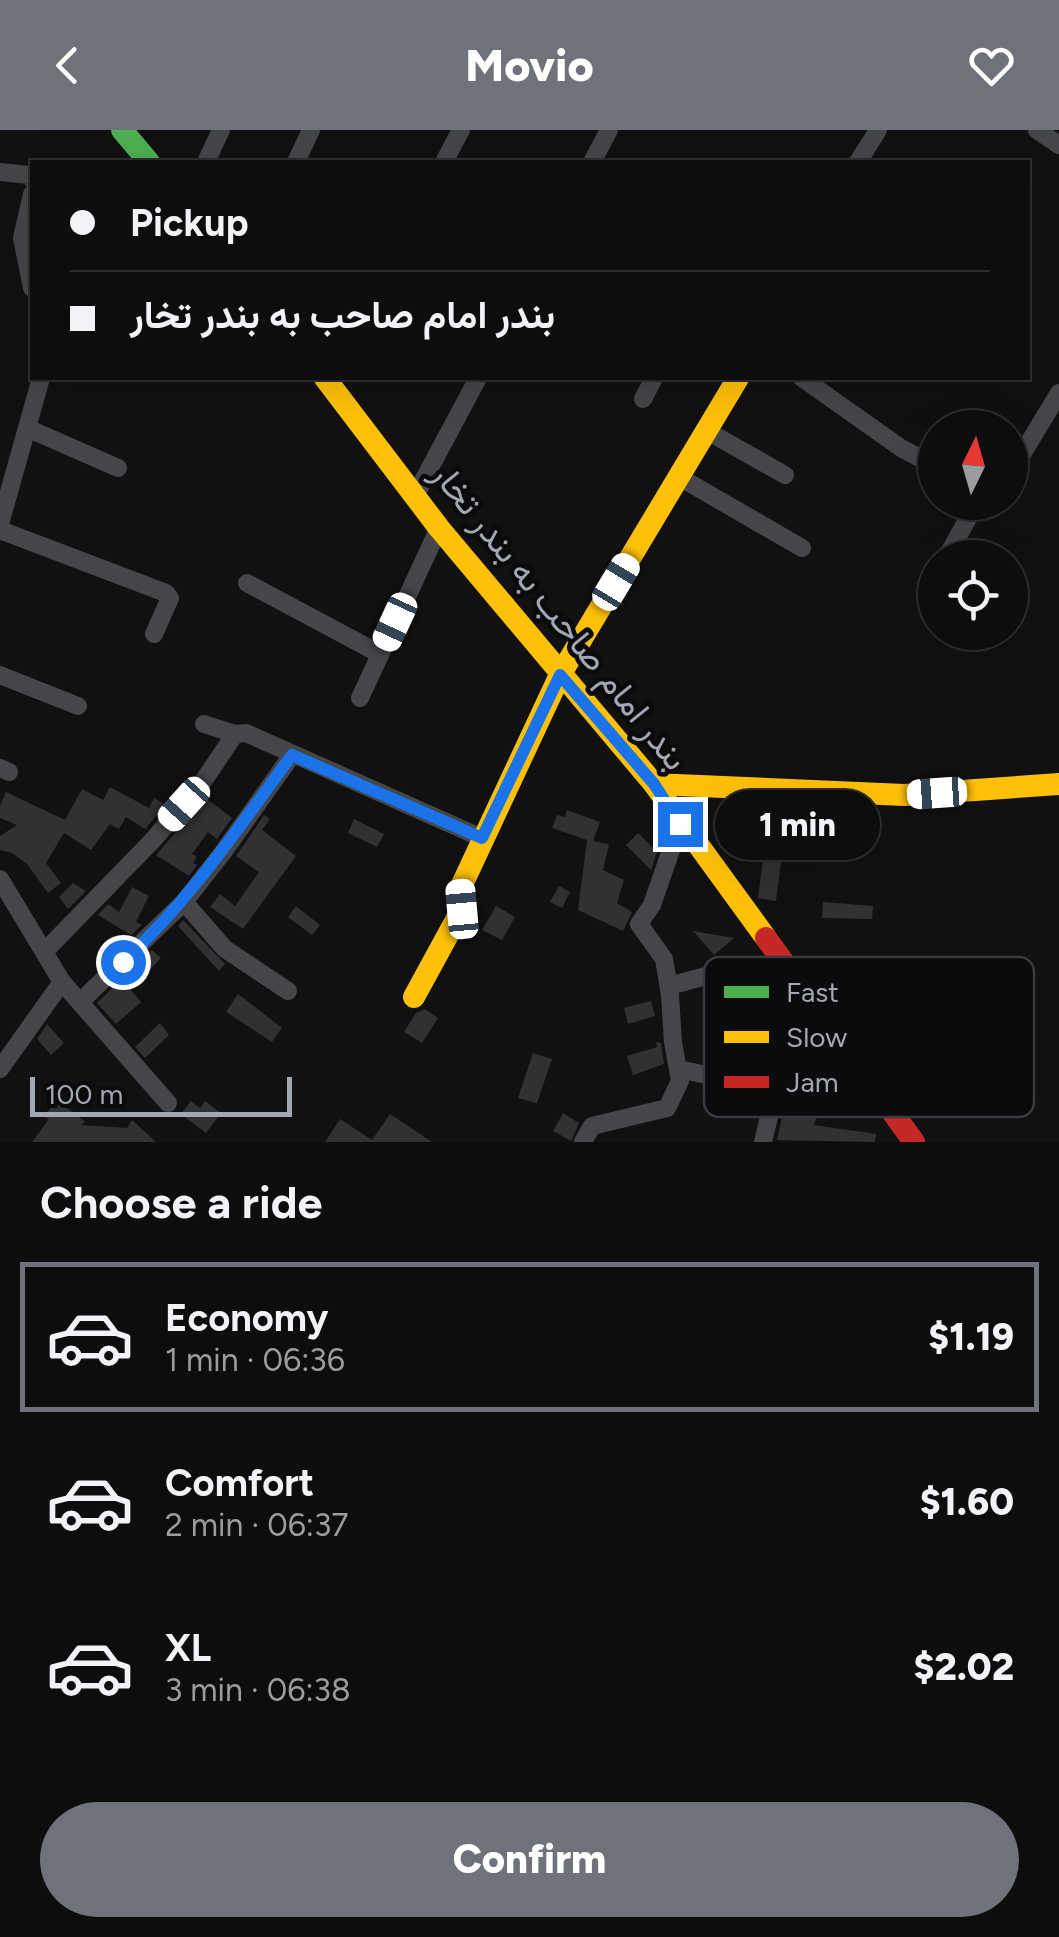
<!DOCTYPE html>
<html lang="en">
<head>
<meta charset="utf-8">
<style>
  :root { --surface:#0d0d0d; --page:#161616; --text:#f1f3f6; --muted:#9a9c9d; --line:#2d2d2e; --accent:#6f727a }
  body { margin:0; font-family:Figtree,Vazirmatn,sans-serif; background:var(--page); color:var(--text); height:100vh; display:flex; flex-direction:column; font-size:38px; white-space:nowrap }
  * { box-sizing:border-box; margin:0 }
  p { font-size:32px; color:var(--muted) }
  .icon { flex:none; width:55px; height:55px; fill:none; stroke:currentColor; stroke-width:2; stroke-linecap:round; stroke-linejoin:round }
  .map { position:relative; height:1012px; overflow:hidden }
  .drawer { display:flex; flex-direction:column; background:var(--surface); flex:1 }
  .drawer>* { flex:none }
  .banner { position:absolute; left:30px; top:30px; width:1000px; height:220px; border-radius:0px; box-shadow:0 10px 40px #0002,0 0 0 2px var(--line); display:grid; align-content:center; height:220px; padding:0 40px; background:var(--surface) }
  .needle { width:65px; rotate:5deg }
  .buttons { position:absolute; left:918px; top:280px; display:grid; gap:20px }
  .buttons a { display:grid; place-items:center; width:110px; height:110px; border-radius:50%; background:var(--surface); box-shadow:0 10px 40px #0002,0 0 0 2px var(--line); font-size:50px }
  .scale { position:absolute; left:30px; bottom:25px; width:262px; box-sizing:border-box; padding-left:10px; border:5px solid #a2a7b2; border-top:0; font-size:28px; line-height:35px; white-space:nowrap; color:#a2a7b2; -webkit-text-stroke:8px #0b0b0d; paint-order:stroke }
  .end { position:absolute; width:45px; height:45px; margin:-22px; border:12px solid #1a73e8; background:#fff; box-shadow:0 0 0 5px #fff }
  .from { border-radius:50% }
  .bubble { position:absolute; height:70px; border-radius:35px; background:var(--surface); box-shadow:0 10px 40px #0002,0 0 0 2px var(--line); font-size:32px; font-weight:800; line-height:70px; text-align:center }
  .car { position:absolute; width:30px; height:60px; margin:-30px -15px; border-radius:12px; box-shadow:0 0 8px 2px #0007; background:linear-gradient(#fff 24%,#345 0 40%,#fff 0 76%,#345 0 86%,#fff 0) }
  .banner b { display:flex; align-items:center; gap:35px; height:95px; font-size:38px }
  .banner b+b { border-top:2px solid var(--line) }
  .banner i { width:25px; height:25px; background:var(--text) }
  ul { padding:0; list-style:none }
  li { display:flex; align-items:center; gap:30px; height:150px; margin:0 20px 15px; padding:0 20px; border:5px solid transparent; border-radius:0px }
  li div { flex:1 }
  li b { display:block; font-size:38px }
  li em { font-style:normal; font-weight:800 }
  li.active { border-color:var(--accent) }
  li>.icon { width:90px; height:90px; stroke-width:1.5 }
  h2 { padding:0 40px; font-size:45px; line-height:120px }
  .primary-button { display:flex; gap:20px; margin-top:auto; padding:20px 40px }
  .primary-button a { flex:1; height:115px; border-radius:60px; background:var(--accent); color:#fff; font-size:40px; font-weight:800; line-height:115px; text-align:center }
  header { display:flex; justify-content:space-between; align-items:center; height:130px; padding:0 40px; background:var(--accent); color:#fff; font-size:45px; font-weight:800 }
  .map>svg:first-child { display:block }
  .building { fill:#313133 }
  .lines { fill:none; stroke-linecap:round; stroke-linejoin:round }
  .street { stroke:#45464a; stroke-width:18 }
  .fast { stroke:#4caf50; stroke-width:22 }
  .slow { stroke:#ffc107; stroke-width:22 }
  .jam { stroke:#c62828; stroke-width:22 }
  .route { stroke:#1a73e8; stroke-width:12 }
  .labels { text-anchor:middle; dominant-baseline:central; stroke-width:9; stroke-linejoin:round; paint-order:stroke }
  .street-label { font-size:35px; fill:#a2a7b2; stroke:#0b0b0d }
  .key { fill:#0b0b0d; stroke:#383a3f; stroke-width:2.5 }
  .key-label { font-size:28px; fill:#a2a7b2 }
</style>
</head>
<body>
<header><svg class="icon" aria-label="back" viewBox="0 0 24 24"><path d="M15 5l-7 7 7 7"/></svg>Movio<svg class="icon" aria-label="heart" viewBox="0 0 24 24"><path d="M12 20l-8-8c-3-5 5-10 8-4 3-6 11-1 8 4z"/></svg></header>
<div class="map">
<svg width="1059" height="1012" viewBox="0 0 1059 1012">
  <rect width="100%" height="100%" fill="#111"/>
  <!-- building -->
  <path class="building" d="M110 657 149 678 154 668 166 675 145 699 126 687 119 699 110 694 91 720 64 703 46 733 61 753 48 763 27 734 12 723 0 720V706L17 695 0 688V676L6 662 65 690 82 659 103 670Z
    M206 668 232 688 217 709 208 702 192 724 197 727 193 733 197 735 189 746 156 725Z
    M567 680 600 692 593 711 609 714 603 740 624 750 617 773 632 782 623 801 578 780 587 710 552 698 557 685 565 687Z
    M264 685 270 689 262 700 296 726 243 799 210 777 220 764 235 776 259 742 236 726Z
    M354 689 384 704 377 717 348 703Z
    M638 703 657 722 651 740 626 715Z
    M764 722 782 724 776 771 758 768Z
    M73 753 86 761 68 779 59 767Z
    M559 756 570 762 562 778 550 772Z
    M132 757 149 766 136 792 142 795 131 805 98 785 108 774 119 782Z
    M823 772 873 776 872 789 822 788Z
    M296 776 320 795 312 805 288 787Z
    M496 776 515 787 502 810 482 800Z
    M183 790 225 834 219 841 178 796Z
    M693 801 734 808 714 825Z
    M152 820 161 828 131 860 141 872 116 894 97 873Z
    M238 864 282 898 272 912 226 882Z
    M651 871 655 886 628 894 624 878Z
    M425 879 438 888 422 913 404 902 416 883Z
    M160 893 169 905 145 928 135 917Z
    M47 894 64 913 51 925 37 909Z
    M656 912 661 913 664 934 633 945 627 926 657 917Z
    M533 923 552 929 537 973 518 968Z
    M824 936 834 940 814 995 876 1004 875 1012 777 1010 788 960 812 964Z
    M57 970 85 992 81 995 127 998 132 990 156 1012H32L49 989 44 986Z
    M191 971 200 978 205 971 221 983 206 1003 181 984Z
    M563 983 579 993 571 1011 553 1001Z
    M390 984 432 1012H325L340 989 372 1010Z"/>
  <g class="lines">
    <!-- street -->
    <path class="street" d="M1037 0 1059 15
      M206 32 221 0
      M296 32 311 0
      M444 32 461 0
      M592 32 609 0
      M858 32 878 0
      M0 42 29 45 32 49
      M32 64 22 108 32 158
      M802 248 901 318 935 336
      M643 269 654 248
      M27 298 118 338
      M707 301 785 345
      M1010 344 1059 263
      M681 348 802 418
      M416 364 478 248
      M0 394 41 248
      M0 400 166 463 170 468 154 504
      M946 428 977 372
      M247 453 380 524
      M0 545 78 576
      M360 568 439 398
      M204 594 235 604 246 603 482 708
      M0 638 9 642
      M0 749 62 852 168 973
      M184 772 225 819 288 861
      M44 822 152 711 202 653 235 604
      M669 856 717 843 765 856 804 858
      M80 872 184 772 224 721 292 625
      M0 939 62 852
      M678 939 775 959
      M583 1012 592 996 667 978 680 951 673 912 670 865 664 829 639 794 652 775 680 694
      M763 1012 789 904 810 865"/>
    <!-- fast -->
    <path class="fast" d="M122 0 149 32"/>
    <!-- slow -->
    <path class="slow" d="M325 248 439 398 654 654 766 808
      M654 654 904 665 1059 654
      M414 867 462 779 460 759 560 545 738 248"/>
    <!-- jam -->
    <path class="jam" d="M766 808 914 1012"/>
  </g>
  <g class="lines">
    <!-- route -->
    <path class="route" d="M123 832C190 770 238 698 292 625L482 708 560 545 654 654 680 694"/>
  </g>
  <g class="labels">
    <!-- street labels -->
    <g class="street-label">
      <text transform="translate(560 486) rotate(51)">بندر امام صاحب به بندر تخار</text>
    </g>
  </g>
  <!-- legend -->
  <rect x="704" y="827" width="330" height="160" rx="15" class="key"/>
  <rect x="724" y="856" width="45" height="12" fill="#4caf50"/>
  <rect x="724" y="901" width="45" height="12" fill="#ffc107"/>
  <rect x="724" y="946" width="45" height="12" fill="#c62828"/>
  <g class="key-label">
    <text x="786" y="872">Fast</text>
    <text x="786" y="917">Slow</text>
    <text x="786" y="962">Jam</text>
  </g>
</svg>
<div class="buttons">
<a><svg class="needle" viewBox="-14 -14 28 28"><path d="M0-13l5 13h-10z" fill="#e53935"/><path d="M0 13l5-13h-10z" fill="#9a9c9d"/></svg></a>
<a><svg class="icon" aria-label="locate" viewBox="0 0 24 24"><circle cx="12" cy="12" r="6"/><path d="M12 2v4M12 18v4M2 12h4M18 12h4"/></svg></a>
</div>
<div class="scale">100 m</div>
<i class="end from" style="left:123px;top:832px"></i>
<i class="end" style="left:680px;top:694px"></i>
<div class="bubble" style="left:715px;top:660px;width:165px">1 min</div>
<i class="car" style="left:616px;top:452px;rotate:31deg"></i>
<i class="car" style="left:395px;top:492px;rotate:205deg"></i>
<i class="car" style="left:937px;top:663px;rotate:266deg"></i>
<i class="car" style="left:184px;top:674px;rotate:222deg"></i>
<i class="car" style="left:462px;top:779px;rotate:355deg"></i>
<div class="banner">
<b><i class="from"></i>Pickup</b>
<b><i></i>بندر امام صاحب به بندر تخار</b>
</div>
</div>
<section class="drawer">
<h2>Choose a ride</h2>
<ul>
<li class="active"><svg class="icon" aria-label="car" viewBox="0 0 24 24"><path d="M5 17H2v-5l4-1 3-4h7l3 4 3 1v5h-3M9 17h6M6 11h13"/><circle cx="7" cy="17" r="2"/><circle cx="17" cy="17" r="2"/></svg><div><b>Economy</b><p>1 min · 06:36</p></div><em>$1.19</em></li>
<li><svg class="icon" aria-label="car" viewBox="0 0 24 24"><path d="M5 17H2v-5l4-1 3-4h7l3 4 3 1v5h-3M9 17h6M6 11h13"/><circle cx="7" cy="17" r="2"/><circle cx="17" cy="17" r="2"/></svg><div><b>Comfort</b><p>2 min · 06:37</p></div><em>$1.60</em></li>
<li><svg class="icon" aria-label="car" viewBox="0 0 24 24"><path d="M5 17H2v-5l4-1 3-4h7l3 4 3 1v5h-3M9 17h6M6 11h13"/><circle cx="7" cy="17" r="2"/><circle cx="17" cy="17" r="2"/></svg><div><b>XL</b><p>3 min · 06:38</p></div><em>$2.02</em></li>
</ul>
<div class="primary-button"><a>Confirm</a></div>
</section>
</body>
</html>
